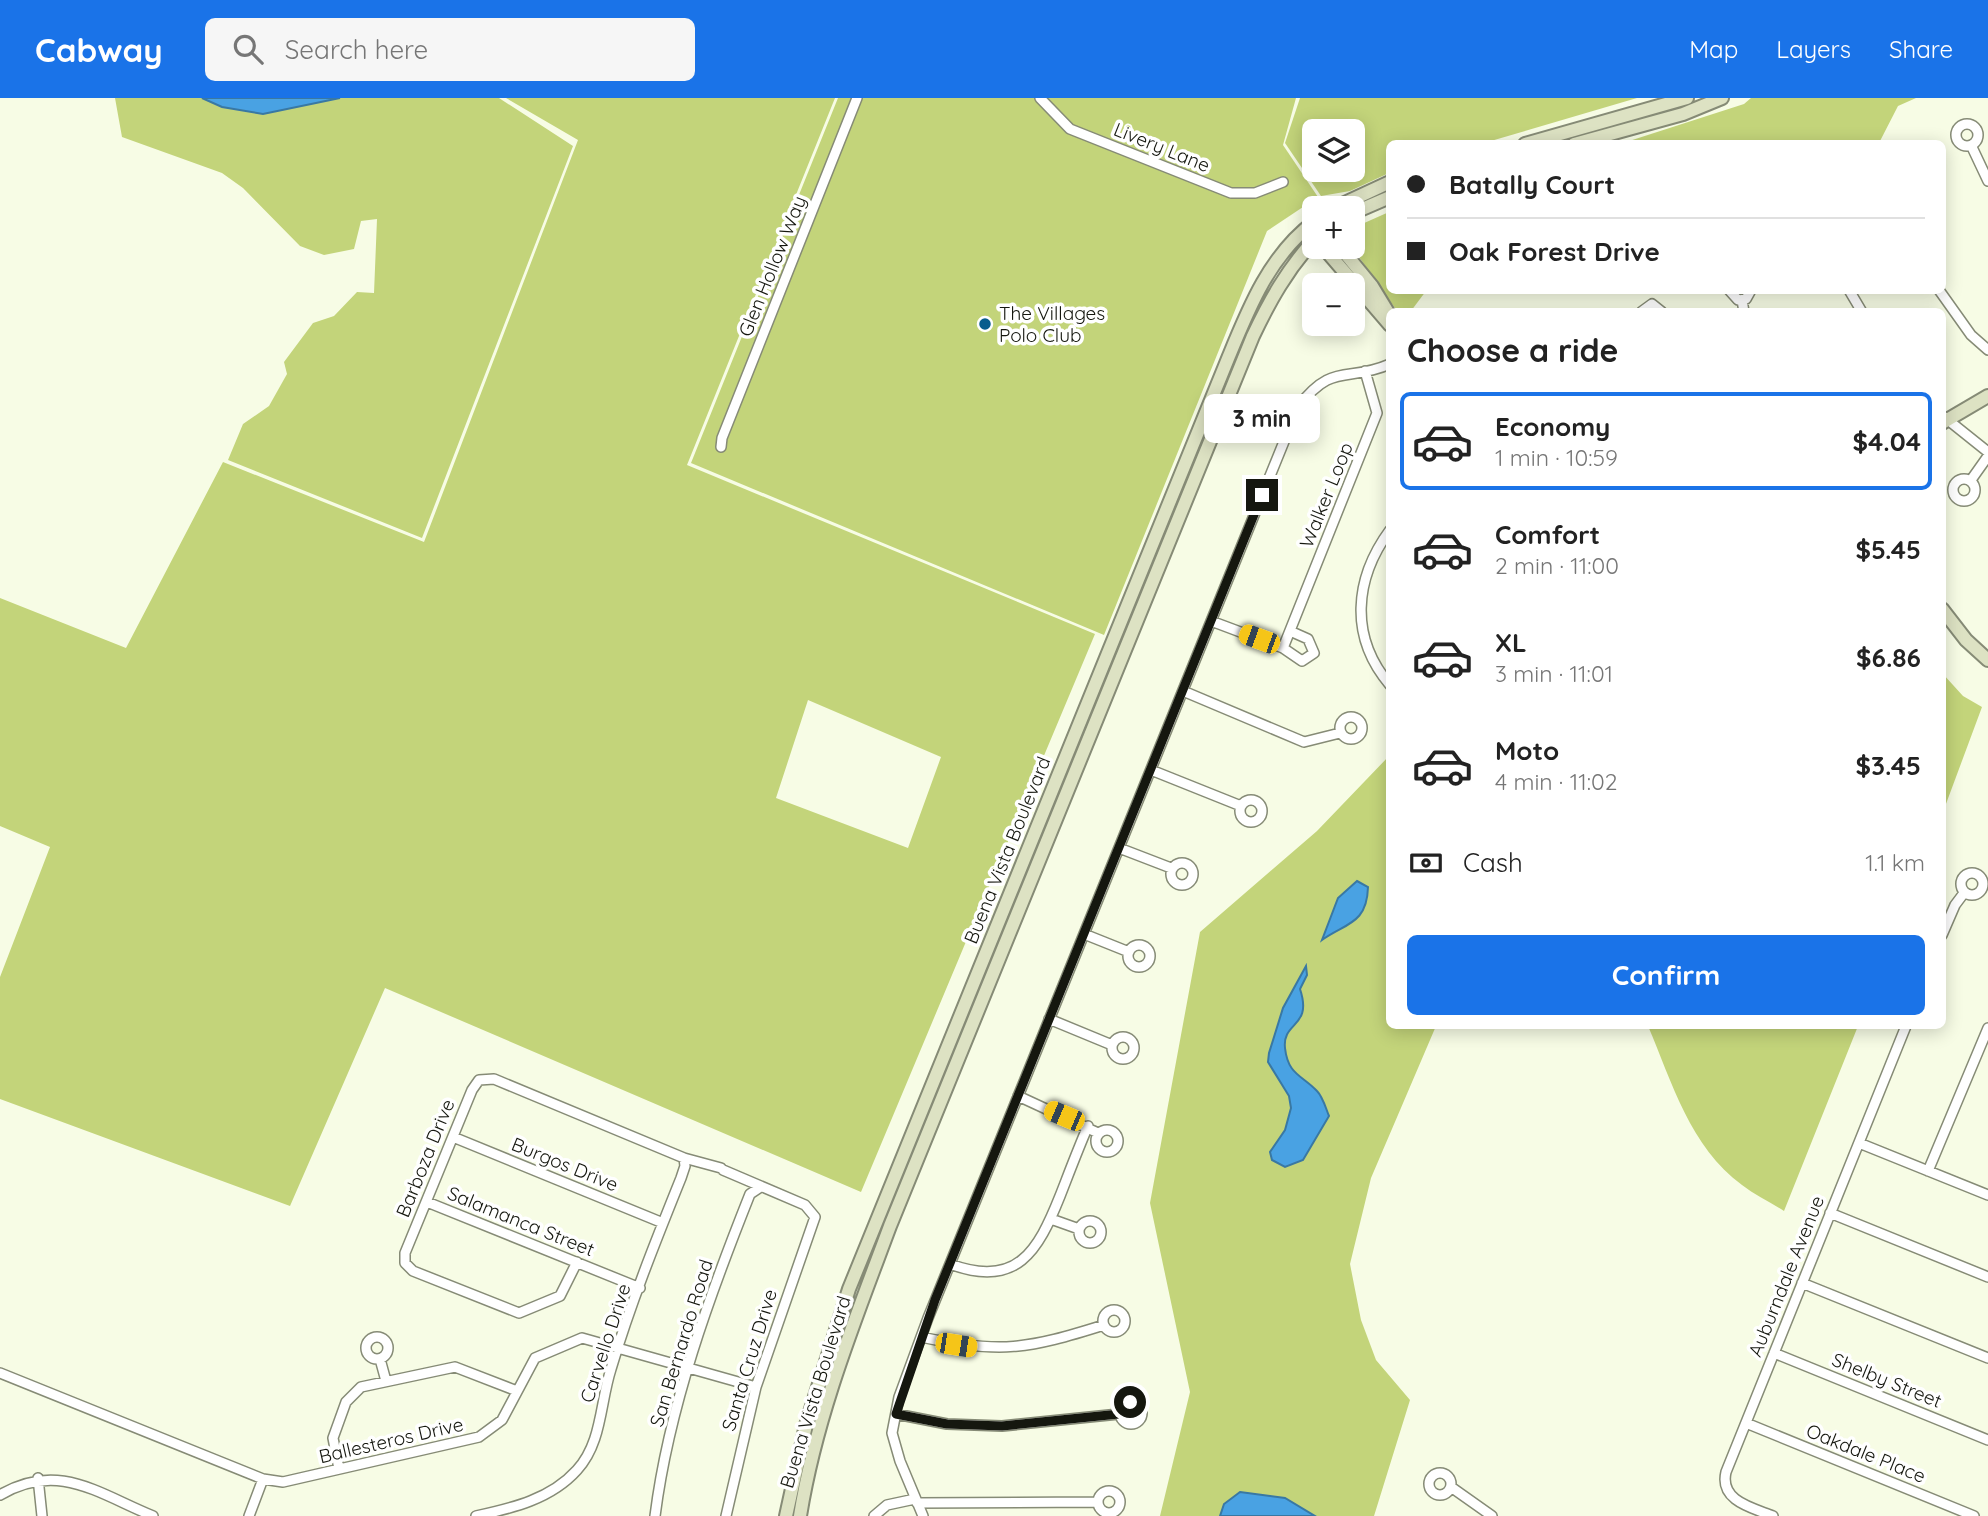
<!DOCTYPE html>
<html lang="en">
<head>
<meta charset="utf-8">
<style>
  :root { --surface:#fff; --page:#f6f6f6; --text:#222; --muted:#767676; --line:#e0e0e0; --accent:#1a73e8 }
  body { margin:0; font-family:Quicksand,sans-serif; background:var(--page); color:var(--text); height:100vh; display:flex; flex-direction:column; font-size:26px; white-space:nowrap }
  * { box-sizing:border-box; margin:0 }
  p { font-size:23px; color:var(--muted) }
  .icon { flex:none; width:38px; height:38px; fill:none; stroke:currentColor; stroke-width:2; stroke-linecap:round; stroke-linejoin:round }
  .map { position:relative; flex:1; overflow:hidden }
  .panel { position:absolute; left:1386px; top:210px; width:560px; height:721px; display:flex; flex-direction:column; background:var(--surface); border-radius:10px; box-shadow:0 4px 18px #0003 }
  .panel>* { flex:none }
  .banner { position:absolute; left:1386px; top:42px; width:560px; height:154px; border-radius:10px; box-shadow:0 4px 18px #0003; display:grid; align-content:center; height:154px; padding:0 21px; background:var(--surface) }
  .buttons { position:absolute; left:1302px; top:21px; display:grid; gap:14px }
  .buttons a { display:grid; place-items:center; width:63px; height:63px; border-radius:10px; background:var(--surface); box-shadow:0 4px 18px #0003; font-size:35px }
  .end { position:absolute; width:32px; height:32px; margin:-16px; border:9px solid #15170f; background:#fff; box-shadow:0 0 0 4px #fff }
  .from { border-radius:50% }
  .bubble { position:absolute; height:49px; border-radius:10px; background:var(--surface); box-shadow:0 4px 18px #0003; font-size:23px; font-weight:700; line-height:49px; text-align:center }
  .car { position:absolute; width:21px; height:42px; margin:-21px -10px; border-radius:9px; box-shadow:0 0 5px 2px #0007; background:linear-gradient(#f5c518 24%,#345 0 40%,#f5c518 0 76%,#345 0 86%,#f5c518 0) }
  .banner b { display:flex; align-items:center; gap:24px; height:66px; font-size:26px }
  .banner b+b { border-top:2px solid var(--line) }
  .banner i { width:18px; height:18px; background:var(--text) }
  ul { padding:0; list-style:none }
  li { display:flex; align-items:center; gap:21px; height:98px; margin:0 14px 10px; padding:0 7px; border:4px solid transparent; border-radius:10px }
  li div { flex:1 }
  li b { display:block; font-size:26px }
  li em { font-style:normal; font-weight:700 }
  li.selected { border-color:var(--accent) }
  li>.icon { width:63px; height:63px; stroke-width:1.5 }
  h2 { padding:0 21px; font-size:32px; line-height:84px }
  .pay { display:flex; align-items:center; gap:18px; height:77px; padding:0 21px; font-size:26px }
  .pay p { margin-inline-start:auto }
  .cta { display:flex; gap:14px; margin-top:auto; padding:14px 21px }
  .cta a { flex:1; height:80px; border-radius:10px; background:var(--accent); color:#fff; font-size:28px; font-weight:700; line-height:80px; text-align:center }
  header { display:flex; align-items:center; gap:42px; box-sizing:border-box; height:98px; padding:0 35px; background:var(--accent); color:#fff }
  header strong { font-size:33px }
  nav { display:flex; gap:38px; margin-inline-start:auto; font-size:24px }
  .search { width:490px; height:63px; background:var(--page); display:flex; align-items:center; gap:18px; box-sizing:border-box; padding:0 24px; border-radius:10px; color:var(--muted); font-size:26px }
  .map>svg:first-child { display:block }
  .green { fill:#c3d47a; fill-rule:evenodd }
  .water { fill:#49a2e3; stroke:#3978a3; stroke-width:2 }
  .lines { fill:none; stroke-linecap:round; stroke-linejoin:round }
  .street-casing { stroke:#868b76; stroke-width:12 }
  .secondary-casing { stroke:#868b76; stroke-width:16 }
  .street { stroke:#fff; stroke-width:9 }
  .secondary { stroke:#dde2c3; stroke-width:12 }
  .route { stroke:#15170f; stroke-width:9 }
  .poi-dot { fill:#065c8d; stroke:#fff; stroke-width:2.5 }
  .labels { text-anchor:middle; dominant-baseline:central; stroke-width:7; stroke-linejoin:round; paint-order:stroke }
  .street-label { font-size:19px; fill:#15170f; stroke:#fff }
  .poi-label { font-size:19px; fill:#15170f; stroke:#fff; text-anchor:start }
</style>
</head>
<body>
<header>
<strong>Cabway</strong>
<div class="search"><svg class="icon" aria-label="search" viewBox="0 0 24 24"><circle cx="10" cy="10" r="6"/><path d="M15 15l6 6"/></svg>Search here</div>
<nav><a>Map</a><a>Layers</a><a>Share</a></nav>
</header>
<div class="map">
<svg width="1988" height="1418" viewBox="0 0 1988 1418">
  <rect width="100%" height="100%" fill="#f7fce5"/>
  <!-- green -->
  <path class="green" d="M115 0H202L222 9 263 16 340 0H499L573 48 422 440 228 362 243 326 269 308 287 276 284 264 313 225 334 218 357 194 374 195 377 121 361 123 354 151 324 157 300 148 243 90 222 75 122 39Z
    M506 0H835L687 367 1095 536 861 1094 385 890 290 1108 0 1001V879L50 749 0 728V500L126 550 223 364 424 444 578 42ZM808 602 941 659 908 750 776 700Z
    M838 0H1296L1283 47 1318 99 1267 133 1104 537 691 365Z
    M1300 0H1637L1484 45 1390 46 1389 75 1350 93 1321 98 1285 45ZM1314 33H1353V72H1314Z
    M1751 0H1916L1898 8 1879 45H1623L1744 6Z
    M1389 114 1390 192 1426 193 1411 213H1397L1352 149 1353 130Z
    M1943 576 1963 598 1982 609 1943 714Z
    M1389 658 1390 928H1436L1371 1080 1350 1166 1361 1222 1376 1262 1410 1302 1374 1418H1160L1190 1294 1150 1105 1200 834 1317 733Z
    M1648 928H1858L1784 1113C1770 1104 1755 1097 1742 1087 1690 1049 1672 984 1648 928Z"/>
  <!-- water -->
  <path class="water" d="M202 0H340L263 16 222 9Z
    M1357 783 1368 789C1367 826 1346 825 1322 842L1338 800Z
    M1306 868 1307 877 1300 891C1313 930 1282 923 1285 950 1288 977 1302 977 1317 993 1323 999 1326 1011 1329 1018L1303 1062 1285 1069 1272 1062 1270 1054 1285 1032 1291 1010 1289 998 1268 964 1269 955 1283 910Z
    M1240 1394 1285 1400 1315 1418H1220L1224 1406Z"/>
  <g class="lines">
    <defs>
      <path id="street" d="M1040 0 1070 31 1231 95H1255L1283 84
        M1956 37a11 11 0 1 1 22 0a11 11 0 1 1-22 0Z
        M1971 47 1988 83
        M1729 192 1738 202 1746 201 1751 192
        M1849 192 1862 214
        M1939 192 1971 237 1988 252
        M1742 202 1744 214
        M1641 214 1652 206 1662 214
        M1943 318 1988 354
        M721 349 722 340 857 0
        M1953 392a11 11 0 1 1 22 0a11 11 0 1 1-22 0Z
        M1971 382 1988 358
        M1390 432C1354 481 1349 539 1390 587
        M1211 523 1283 550 1377 315 1365 273
        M1283 550 1302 563 1314 555 1308 541 1290 533
        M1183 593 1304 644 1340 635
        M1340 630a11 11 0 1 1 22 0a11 11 0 1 1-22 0Z
        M1151 672 1241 708
        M1240 713a11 11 0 1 1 22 0a11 11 0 1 1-22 0Z
        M1119 750 1171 770
        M1171 776a11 11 0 1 1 22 0a11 11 0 1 1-22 0Z
        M1961 786a11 11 0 1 1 22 0a11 11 0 1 1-22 0Z
        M1084 836 1129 854
        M1942 837 1955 807 1964 795
        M1128 858a11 11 0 1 1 22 0a11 11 0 1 1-22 0Z
        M1049 921 1112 947
        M1112 950a11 11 0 1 1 22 0a11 11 0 1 1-22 0Z
        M1018 998 1098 1035
        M1096 1043a11 11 0 1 1 22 0a11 11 0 1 1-22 0Z
        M453 1039 663 1125
        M1859 1045 1988 1097
        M723 1072 805 1107 815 1119 756 1289 726 1418
        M1928 1073 1988 930
        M427 1104 640 1190
        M1830 1115 1988 1179
        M1051 1121 1079 1131
        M1079 1134a11 11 0 1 1 22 0a11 11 0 1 1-22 0Z
        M577 1164 560 1198 519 1215 413 1173 405 1165V1155L472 992 479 982 494 981 684 1060 721 1070
        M950 1166C1017 1191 1038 1153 1060 1098 1069 1075 1078 1051 1088 1028
        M1802 1185 1988 1260
        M1103 1223a11 11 0 1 1 22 0a11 11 0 1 1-22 0Z
        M366 1250a11 11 0 1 1 22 0a11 11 0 1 1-22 0Z
        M921 1239C1000 1256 1028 1251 1104 1227
        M1774 1255 1988 1342
        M380 1261 386 1283
        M0 1275 263 1381 283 1384 479 1339 502 1322 535 1260 582 1240 756 1289
        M1120 1315a11 11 0 1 1 22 0a11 11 0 1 1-22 0Z
        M896 1316 947 1326 1002 1328 1119 1316
        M1746 1325 1974 1418
        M339 1371 333 1340 346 1304 361 1289 455 1269 517 1293
        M1429 1386a11 11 0 1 1 22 0a11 11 0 1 1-22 0Z
        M38 1380 42 1418
        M1451 1389 1492 1418
        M1098 1404a11 11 0 1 1 22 0a11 11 0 1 1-22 0Z
        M0 1397C58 1363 97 1395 153 1418
        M917 1405 1097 1404
        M249 1418 263 1381
        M476 1418C513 1410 551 1401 577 1372 602 1345 600 1305 611 1271 630 1207 656 1142 681 1080L685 1068 684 1060
        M655 1418C669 1308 709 1199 750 1096L759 1090
        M874 1418 887 1407 915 1401
        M923 1418 900 1363 892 1335 899 1299 928 1220 1298 309C1333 263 1347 285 1390 266
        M1773 1418C1753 1410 1719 1403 1726 1374L1906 928"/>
      <path id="secondary" d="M1525 46 1687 0
        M1574 46 1683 16 1722 0
        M1334 110 1390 84
        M1353 115 1390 99
        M1323 149 1390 227
        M1340 149 1372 188 1389 216
        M1942 325 1988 298
        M1942 511 1966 542 1988 562
        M786 1418 806 1327 849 1191 1229 258C1249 209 1270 157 1314 124
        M800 1418C816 1318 855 1222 890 1128L1253 238C1270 202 1287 172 1314 142"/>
    </defs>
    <!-- street casing -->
    <use href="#street" class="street-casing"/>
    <!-- secondary casing -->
    <use href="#secondary" class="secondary-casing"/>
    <!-- street -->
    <use href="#street" class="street"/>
    <!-- secondary -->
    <use href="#secondary" class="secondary"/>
  </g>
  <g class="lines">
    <!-- route -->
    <path class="route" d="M1130 1304 1121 1309 1119 1316 1002 1328 947 1326 896 1316 935 1202 1262 397"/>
  </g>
  <!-- markers -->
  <circle class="poi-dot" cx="985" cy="226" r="7"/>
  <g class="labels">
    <!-- street labels -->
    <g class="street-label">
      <text transform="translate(1162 49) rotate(22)">Livery Lane</text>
      <text transform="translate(772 168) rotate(-68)">Glen Hollow Way</text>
      <text transform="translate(1326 397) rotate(-68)">Walker Loop</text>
      <text transform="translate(1007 752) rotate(-68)">Buena Vista Boulevard</text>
      <text transform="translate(425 1060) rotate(-68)">Barboza Drive</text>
      <text transform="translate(565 1066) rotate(22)">Burgos Drive</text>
      <text transform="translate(521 1123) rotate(22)">Salamanca Street</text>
      <text transform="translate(1786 1178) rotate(-68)">Auburndale Avenue</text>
      <text transform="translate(605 1245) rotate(-72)">Carvello Drive</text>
      <text transform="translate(681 1245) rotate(-73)">San Bernardo Road</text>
      <text transform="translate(749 1262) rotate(-73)">Santa Cruz Drive</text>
      <text transform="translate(1887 1282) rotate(22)">Shelby Street</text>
      <text transform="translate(815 1294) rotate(-73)">Buena Vista Boulevard</text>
      <text transform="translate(391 1342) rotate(-13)">Ballesteros Drive</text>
      <text transform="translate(1866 1355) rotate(22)">Oakdale Place</text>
    </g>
    <!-- poi labels -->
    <g class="poi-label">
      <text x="999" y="215">The Villages<tspan x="999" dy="22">Polo Club</tspan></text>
    </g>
  </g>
</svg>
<div class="buttons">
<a><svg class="icon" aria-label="layers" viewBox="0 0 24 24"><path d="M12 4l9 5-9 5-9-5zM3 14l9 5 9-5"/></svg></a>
<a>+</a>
<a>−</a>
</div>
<i class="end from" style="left:1130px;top:1304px"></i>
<i class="end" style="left:1262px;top:397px"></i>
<div class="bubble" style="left:1204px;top:296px;width:116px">3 min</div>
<i class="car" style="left:1259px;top:541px;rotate:290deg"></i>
<i class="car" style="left:1064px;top:1018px;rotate:293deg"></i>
<i class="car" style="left:956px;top:1247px;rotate:99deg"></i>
<div class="banner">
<b><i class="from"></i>Batally Court</b>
<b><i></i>Oak Forest Drive</b>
</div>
<section class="panel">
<h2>Choose a ride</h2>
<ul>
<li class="selected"><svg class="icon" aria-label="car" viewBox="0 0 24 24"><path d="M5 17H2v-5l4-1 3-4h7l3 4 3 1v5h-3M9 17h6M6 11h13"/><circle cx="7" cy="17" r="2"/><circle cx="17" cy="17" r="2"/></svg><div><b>Economy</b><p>1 min · 10:59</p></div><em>$4.04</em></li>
<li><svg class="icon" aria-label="car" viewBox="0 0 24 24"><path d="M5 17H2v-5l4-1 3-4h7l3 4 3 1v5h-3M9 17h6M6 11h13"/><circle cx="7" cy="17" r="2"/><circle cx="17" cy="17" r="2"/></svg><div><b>Comfort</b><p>2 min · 11:00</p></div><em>$5.45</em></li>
<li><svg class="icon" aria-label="car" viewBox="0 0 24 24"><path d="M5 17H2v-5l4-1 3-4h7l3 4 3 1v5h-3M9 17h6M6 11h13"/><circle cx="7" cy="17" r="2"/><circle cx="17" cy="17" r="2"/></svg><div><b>XL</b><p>3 min · 11:01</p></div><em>$6.86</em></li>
<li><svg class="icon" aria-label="car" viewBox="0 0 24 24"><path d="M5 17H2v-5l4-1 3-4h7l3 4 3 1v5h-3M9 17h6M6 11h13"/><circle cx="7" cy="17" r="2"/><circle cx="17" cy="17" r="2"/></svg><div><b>Moto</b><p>4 min · 11:02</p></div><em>$3.45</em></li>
</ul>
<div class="pay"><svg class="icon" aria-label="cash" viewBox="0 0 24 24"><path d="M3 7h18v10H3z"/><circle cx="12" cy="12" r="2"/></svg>Cash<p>1.1 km</p></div>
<div class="cta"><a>Confirm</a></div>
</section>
</div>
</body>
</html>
